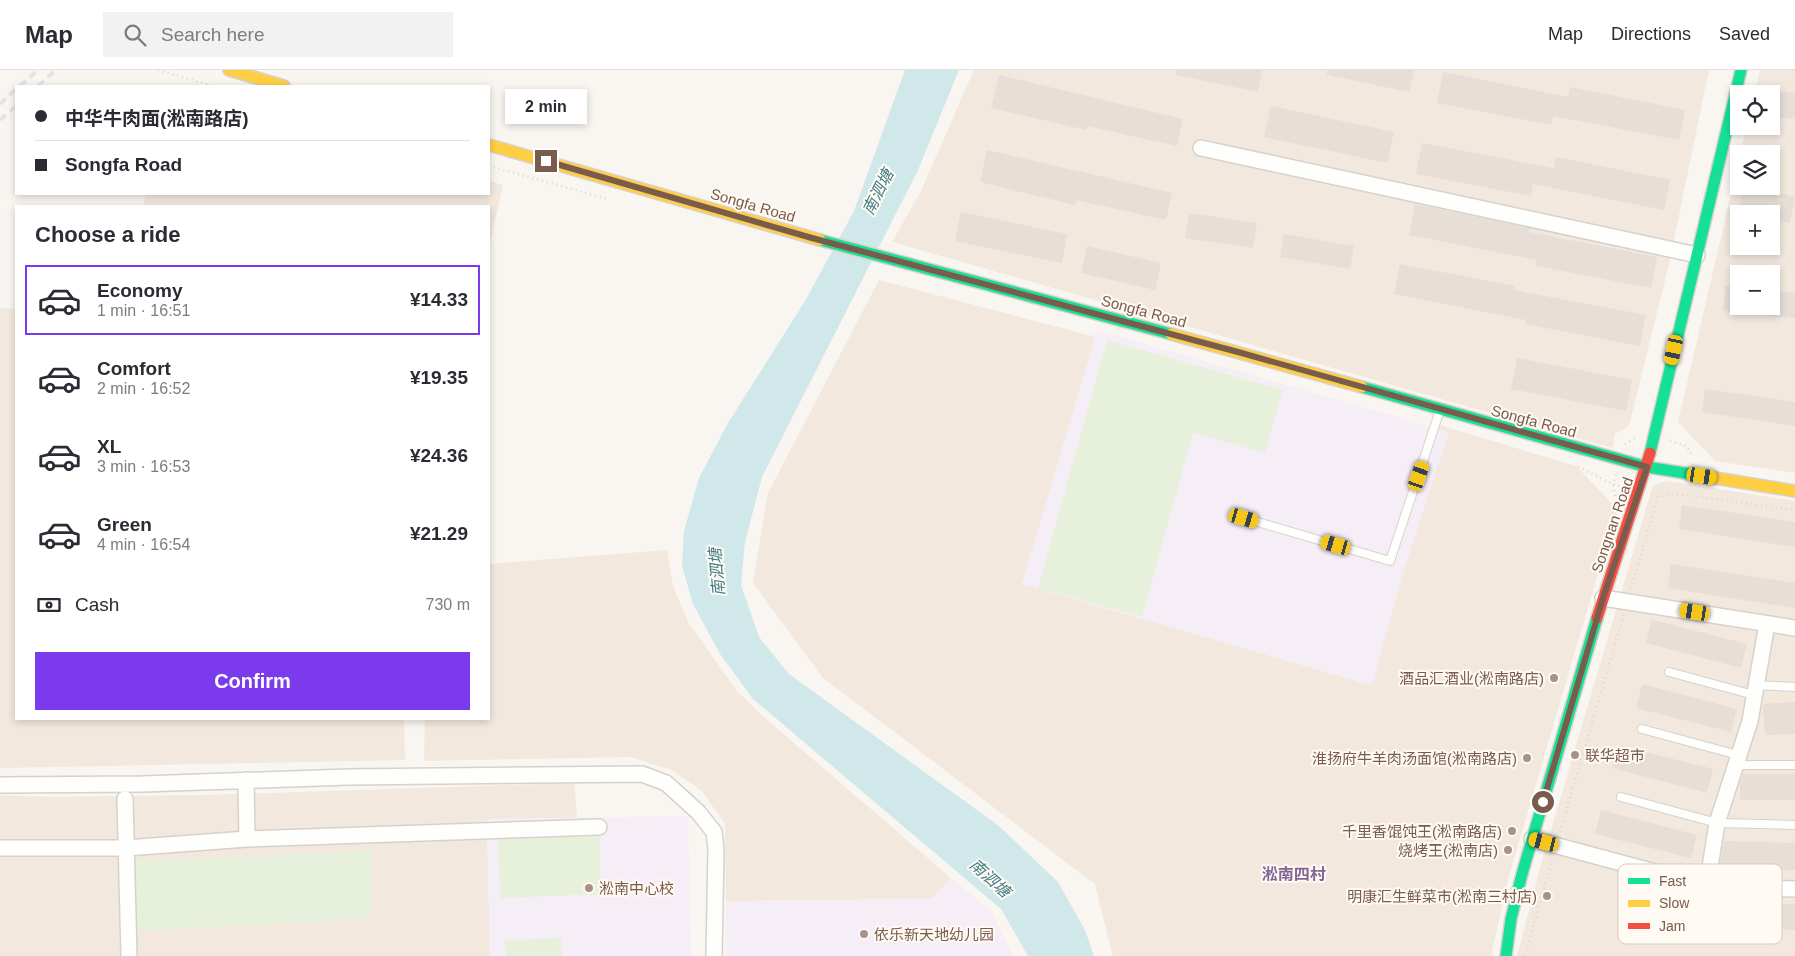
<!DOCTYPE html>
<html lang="en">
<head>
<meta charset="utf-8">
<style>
  :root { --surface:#fff; --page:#f2f2f3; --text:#2b2b33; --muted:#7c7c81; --line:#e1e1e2; --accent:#7c3aed }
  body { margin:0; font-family:Arial,"Noto Sans SC",sans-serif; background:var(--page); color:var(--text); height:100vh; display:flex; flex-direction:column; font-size:19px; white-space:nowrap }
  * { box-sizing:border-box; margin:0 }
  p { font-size:16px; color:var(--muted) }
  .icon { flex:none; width:28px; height:28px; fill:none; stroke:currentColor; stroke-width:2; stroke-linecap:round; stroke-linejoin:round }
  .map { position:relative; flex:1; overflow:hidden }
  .drawer { position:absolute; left:15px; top:135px; width:475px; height:515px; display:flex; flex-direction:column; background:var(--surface); border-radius:0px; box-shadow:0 2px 8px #0003 }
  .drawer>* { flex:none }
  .hud { position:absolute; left:15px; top:15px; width:475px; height:110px; border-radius:0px; box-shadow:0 2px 8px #0003; display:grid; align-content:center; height:110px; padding:0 20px; background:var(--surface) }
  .buttons { position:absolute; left:1730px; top:15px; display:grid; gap:10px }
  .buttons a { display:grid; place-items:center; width:50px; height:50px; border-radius:0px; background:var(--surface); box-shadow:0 2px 8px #0003; font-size:25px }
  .end { position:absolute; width:22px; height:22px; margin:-11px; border:6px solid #7a5c4d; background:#fff; box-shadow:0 0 0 2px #fff }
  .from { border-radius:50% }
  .bubble { position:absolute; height:35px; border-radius:0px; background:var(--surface); box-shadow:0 2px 8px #0003; font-size:16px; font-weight:600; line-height:35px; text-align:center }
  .car { position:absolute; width:15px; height:30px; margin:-15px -8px; border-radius:6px; box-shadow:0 0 4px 1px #0007; background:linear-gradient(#f5c518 24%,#345 0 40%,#f5c518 0 76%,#345 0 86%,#f5c518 0) }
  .hud b { display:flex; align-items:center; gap:18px; height:48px; font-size:19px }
  .hud b+b { border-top:1px solid var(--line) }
  .hud i { width:12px; height:12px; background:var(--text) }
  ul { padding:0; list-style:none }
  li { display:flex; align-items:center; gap:15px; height:70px; margin:0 10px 8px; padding:0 10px; border:2px solid transparent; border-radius:0px }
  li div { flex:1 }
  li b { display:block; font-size:19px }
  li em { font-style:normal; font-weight:600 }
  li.current { border-color:var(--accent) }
  li>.icon { width:45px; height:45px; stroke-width:1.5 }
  h2 { padding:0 20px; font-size:22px; line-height:60px }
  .pay { display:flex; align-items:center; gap:12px; height:55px; padding:0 20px; font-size:19px }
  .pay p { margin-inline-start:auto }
  .primary-button { display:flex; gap:10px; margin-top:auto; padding:10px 20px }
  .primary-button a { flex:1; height:58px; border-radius:0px; background:var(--accent); color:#fff; font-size:20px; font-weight:600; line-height:58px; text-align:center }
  header { display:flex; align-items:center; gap:30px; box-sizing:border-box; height:70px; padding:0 25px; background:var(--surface); border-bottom:1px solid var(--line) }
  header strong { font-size:24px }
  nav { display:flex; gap:28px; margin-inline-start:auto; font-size:18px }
  .search { width:350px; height:45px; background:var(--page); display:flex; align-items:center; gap:12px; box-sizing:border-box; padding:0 18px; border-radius:0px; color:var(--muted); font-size:19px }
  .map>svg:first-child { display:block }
  .residential { fill:#f2e8de; fill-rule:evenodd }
  .education { fill:#f6eef6 }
  .green { fill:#e7f0db }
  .water { fill:#d0e8ea }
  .building { fill:#e6ded7 }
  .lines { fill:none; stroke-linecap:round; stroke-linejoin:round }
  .lane-casing { stroke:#d7d1cb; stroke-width:10 }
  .street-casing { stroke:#d7d1cb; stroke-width:18 }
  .fast-casing { stroke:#d9d2cb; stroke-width:14 }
  .slow-casing { stroke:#d9d2cb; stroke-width:14 }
  .jam-casing { stroke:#d9d2cb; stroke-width:14 }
  .path { stroke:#dcd5d0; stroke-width:2.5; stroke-dasharray:1 4; stroke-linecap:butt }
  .lane { stroke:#fefefd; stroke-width:8 }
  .street { stroke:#fefefd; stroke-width:15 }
  .fast { stroke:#16e098; stroke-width:11 }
  .slow { stroke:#ffcf43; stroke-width:11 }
  .jam { stroke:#f24e42; stroke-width:11 }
  .rail { stroke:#e6e3e7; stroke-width:4; stroke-dasharray:8 5; stroke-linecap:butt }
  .route { stroke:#7a5c4d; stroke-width:6 }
  .poi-dot { fill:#a69286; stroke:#fffaf3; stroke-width:2 }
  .labels { text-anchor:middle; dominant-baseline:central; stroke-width:4; stroke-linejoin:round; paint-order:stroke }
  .street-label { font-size:15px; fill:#7a5c4d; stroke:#fffaf3 }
  .poi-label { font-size:15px; fill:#7a5c4d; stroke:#fffaf3; text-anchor:end }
  .water-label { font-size:16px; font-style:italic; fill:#437c86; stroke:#fffaf3 }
  .neighbourhood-label { font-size:16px; font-weight:bold; fill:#846695; stroke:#fffaf3 }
  .key { fill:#fffaf3; stroke:#d7cbc1; stroke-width:1 }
  .key-label { font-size:14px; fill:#7a5c4d }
</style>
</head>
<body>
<header>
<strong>Map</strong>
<div class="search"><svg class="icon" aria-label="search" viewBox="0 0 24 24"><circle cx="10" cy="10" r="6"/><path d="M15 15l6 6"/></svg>Search here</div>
<nav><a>Map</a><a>Directions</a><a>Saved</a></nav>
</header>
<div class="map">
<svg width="1795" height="886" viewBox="0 0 1795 886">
  <rect width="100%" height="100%" fill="#f9f5f0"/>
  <!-- residential -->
  <path class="residential" d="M974 0H1709L1668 198 1629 356 1615 364 1613 378 892 172 920 123Z
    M1760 0H1795V403L1715 391 1678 352 1739 90V116H1771V84H1740L1747 56H1771V24H1754ZM1739 144H1771V176H1739ZM1739 204H1771V236H1739Z
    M489 111 503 115 489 177V136H144L145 124H489Z
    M879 210 1107 270 1023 514 1371 615 1436 354 1576 396 1617 439 1508 809 1491 886H1113L1095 814 823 608 753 513 768 423Z
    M0 238 16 239V649H404L405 690 0 698Z
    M1668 411 1795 431V886H1517L1543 787 1653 415Z
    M667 480 673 516 688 552 737 621 759 643 951 808 932 829 726 831 725 754 702 721 672 700 630 687 424 691 425 649H489V494Z
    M574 713 577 748 487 749 490 886H0V725L50 727 206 725Z"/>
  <!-- education -->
  <path class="education" d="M1097 260 1449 362 1404 500 1372 615 1022 514Z
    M688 746 691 886H490L487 749Z
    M951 808 992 842 1013 886H726V831L932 829Z"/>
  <!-- green -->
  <path class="green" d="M1107 270 1283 320 1265 383 1193 363 1142 547 1038 518Z
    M600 766V824L500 828 498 769Z
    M373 781 370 849 134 861 133 790Z
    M561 868 562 886H506L505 870Z"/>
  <!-- water -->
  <path class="water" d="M905 0H959L918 100 762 407 745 472 741 515 759 567 789 604 999 756 1058 812 1085 860 1094 886H1028L1001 839 753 629 720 584 693 534 682 496 684 461 699 408 728 353 805 231 854 141Z"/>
  <!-- building -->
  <path class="building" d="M1176 0H1262L1258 22 1176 5Z
    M1327 0H1414L1409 22 1327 5Z
    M1443 2 1568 27 1570 17 1685 40 1679 70 1553 46 1552 55 1437 33Z
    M999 5 1183 49 1177 76 1087 56 1086 60 991 38Z
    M1780 22 1795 23V49L1777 47Z
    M1271 36 1394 62 1387 93 1264 67Z
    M1422 73 1554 98 1556 87 1670 110 1664 140 1533 114 1531 126 1416 104Z
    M987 80 1172 123 1166 150 1076 130 1075 135 980 112Z
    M1744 116H1755L1795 127 1790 153 1771 148V144H1754L1738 140Z
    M1415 134 1530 158 1529 162 1657 187 1651 218 1536 196 1537 190 1409 165Z
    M961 142 1067 164 1062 193 955 171Z
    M1189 143 1257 153 1253 178 1185 168Z
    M1284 164 1354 176 1350 199 1280 187Z
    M1087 176 1161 193 1155 220 1081 203Z
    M1400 194 1515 216 1514 220 1646 245 1640 276 1525 254 1526 250 1394 224Z
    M1725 216 1739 217V242L1723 241Z
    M1771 221 1795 223V248L1771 246Z
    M1517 288 1632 310 1626 341 1511 319Z
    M1705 319 1795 332V356L1702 342Z
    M1682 435 1795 452V477L1679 459Z
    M1671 494 1795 513V538L1668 518Z
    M1652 550 1747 574 1741 598 1646 573Z
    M1642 614 1737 639 1731 662 1636 638Z
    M1795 632V664L1765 665 1763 634Z
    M1618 675 1713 699 1707 723 1612 698Z
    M1743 704H1795V730H1740V713Z
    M1601 740 1697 765 1691 788 1595 764Z
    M1724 771 1795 773V800L1719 799Z
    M1764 834H1795V860L1763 859Z"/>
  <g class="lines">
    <defs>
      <path id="lane" d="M1244 448 1390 491 1440 340
        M1669 602 1754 625
        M1756 615 1795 617
        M1642 659 1738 685
        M1736 695H1795
        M1621 727 1717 753 1795 755"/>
      <path id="street" d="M1201 78 1697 185
        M1603 528 1795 558
        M246 710 247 769
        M0 715 142 714 348 707 642 704 666 713 698 742 714 762 716 779 714 886
        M125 729 129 886
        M1532 769 1707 816 1717 753 1750 651 1767 554
        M0 778H126L247 769 599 757
        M1707 816 1795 819"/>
      <path id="fast" d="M820 170 1171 264
        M1362 317 1647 397 1703 406
        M1650 383 1741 0
        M1506 886 1511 849 1522 804 1597 548"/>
      <path id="slow" d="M229 0 284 16
        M489 75 820 170
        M1171 264 1362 317
        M1703 406 1795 421"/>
      <path id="jam" d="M1597 548 1650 383"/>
    </defs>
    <!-- lane casing -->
    <use href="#lane" class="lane-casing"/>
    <!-- street casing -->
    <use href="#street" class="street-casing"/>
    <!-- fast casing -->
    <use href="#fast" class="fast-casing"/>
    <!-- slow casing -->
    <use href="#slow" class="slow-casing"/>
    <!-- jam casing -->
    <use href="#jam" class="jam-casing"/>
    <!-- path -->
    <path class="path" d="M158 0 213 16
      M489 96 608 129
      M1670 371 1684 375 1691 382 1689 387
      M1625 374 1637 367
      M1578 397 1613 414 1616 433
      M1616 405 1613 414 1624 417
      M1631 519 1658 427 1677 424 1795 440
      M1560 762 1624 544
      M1525 886 1552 789"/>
    <!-- lane -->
    <use href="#lane" class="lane"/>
    <!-- street -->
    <use href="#street" class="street"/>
    <!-- fast -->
    <use href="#fast" class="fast"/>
    <!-- slow -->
    <use href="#slow" class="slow"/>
    <!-- jam -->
    <use href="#jam" class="jam"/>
    <!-- rail -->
    <path class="rail" d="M20 16 38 0
      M38 16 56 0
      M0 34 16 19
      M0 50 16 36"/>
  </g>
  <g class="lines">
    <!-- route -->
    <path class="route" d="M546 91 812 168 1238 282 1647 397 1603 528 1543 732"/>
  </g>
  <!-- markers -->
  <g class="poi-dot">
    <circle cx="1554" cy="608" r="5"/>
    <circle cx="1575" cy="685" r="5"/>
    <circle cx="1527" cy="688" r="5"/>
    <circle cx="1512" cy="761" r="5"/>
    <circle cx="1508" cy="780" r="5"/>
    <circle cx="589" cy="818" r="5"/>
    <circle cx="1547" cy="826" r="5"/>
    <circle cx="864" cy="864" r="5"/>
  </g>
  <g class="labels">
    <!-- street labels -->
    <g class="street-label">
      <text transform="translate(753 135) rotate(16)">Songfa Road</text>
      <text transform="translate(1144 241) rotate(15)">Songfa Road</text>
      <text transform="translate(1534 351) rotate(15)">Songfa Road</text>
      <text transform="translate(1612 455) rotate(-71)">Songnan Road</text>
    </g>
    <!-- poi labels -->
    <g class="poi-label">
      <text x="1544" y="608">酒品汇酒业(淞南路店)</text>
      <text x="1585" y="685" text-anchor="start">联华超市</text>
      <text x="1517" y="688">淮扬府牛羊肉汤面馆(淞南路店)</text>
      <text x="1502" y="761">千里香馄饨王(淞南路店)</text>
      <text x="1498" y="780">烧烤王(淞南店)</text>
      <text x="599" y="818" text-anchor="start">淞南中心校</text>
      <text x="1537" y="826">明康汇生鲜菜市(淞南三村店)</text>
      <text x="874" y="864" text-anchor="start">依乐新天地幼儿园</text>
    </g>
    <!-- water labels -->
    <g class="water-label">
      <text transform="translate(878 122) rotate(-63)">南泗塘</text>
      <text transform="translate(717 502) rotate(-95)">南泗塘</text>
      <text transform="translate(990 808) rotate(42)">南泗塘</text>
    </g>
    <!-- neighbourhood labels -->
    <g class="neighbourhood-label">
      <text x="1294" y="804">淞南四村</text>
    </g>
  </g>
  <!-- legend -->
  <rect x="1618" y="794" width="164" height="80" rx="8" class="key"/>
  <rect x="1628" y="808" width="22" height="6" fill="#16e098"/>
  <rect x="1628" y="830" width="22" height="7" fill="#ffcf43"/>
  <rect x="1628" y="853" width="22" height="6" fill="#f24e42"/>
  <g class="key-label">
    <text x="1659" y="816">Fast</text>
    <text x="1659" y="838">Slow</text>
    <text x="1659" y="861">Jam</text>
  </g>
</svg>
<div class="buttons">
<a><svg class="icon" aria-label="locate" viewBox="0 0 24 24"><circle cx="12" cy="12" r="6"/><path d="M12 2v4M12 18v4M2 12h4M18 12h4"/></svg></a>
<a><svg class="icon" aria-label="layers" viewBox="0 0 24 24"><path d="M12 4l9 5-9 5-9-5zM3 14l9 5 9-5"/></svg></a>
<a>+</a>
<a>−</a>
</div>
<i class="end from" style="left:1543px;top:732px"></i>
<i class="end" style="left:546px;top:91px"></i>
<div class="bubble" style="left:505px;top:19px;width:82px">2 min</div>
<i class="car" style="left:1674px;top:280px;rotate:192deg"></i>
<i class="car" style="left:1419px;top:406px;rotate:19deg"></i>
<i class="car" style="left:1702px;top:406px;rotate:99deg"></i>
<i class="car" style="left:1244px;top:448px;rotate:106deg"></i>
<i class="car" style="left:1336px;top:475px;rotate:286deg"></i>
<i class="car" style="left:1695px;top:542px;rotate:279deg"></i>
<i class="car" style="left:1544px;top:772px;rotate:284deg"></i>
<div class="hud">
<b><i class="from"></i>中华牛肉面(淞南路店)</b>
<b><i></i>Songfa Road</b>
</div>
<section class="drawer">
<h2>Choose a ride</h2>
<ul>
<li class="current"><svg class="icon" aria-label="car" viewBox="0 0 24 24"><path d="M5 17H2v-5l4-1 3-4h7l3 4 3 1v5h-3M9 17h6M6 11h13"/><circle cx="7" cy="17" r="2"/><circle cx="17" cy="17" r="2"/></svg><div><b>Economy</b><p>1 min · 16:51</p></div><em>¥14.33</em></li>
<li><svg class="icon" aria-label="car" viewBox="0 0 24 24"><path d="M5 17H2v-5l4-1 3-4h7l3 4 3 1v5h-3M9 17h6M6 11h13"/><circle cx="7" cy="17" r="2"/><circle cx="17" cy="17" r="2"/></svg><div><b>Comfort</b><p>2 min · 16:52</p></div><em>¥19.35</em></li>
<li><svg class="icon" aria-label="car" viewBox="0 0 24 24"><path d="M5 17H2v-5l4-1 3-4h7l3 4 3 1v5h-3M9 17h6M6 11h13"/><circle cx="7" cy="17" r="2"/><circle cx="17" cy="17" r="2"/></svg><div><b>XL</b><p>3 min · 16:53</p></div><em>¥24.36</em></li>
<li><svg class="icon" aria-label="car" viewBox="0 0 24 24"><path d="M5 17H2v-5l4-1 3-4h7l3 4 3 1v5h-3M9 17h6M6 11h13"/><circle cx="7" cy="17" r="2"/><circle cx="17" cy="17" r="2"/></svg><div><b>Green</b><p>4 min · 16:54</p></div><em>¥21.29</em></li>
</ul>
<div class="pay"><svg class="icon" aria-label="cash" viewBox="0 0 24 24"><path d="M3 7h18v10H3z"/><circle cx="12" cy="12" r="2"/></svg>Cash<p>730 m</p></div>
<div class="primary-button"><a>Confirm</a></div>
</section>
</div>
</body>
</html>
